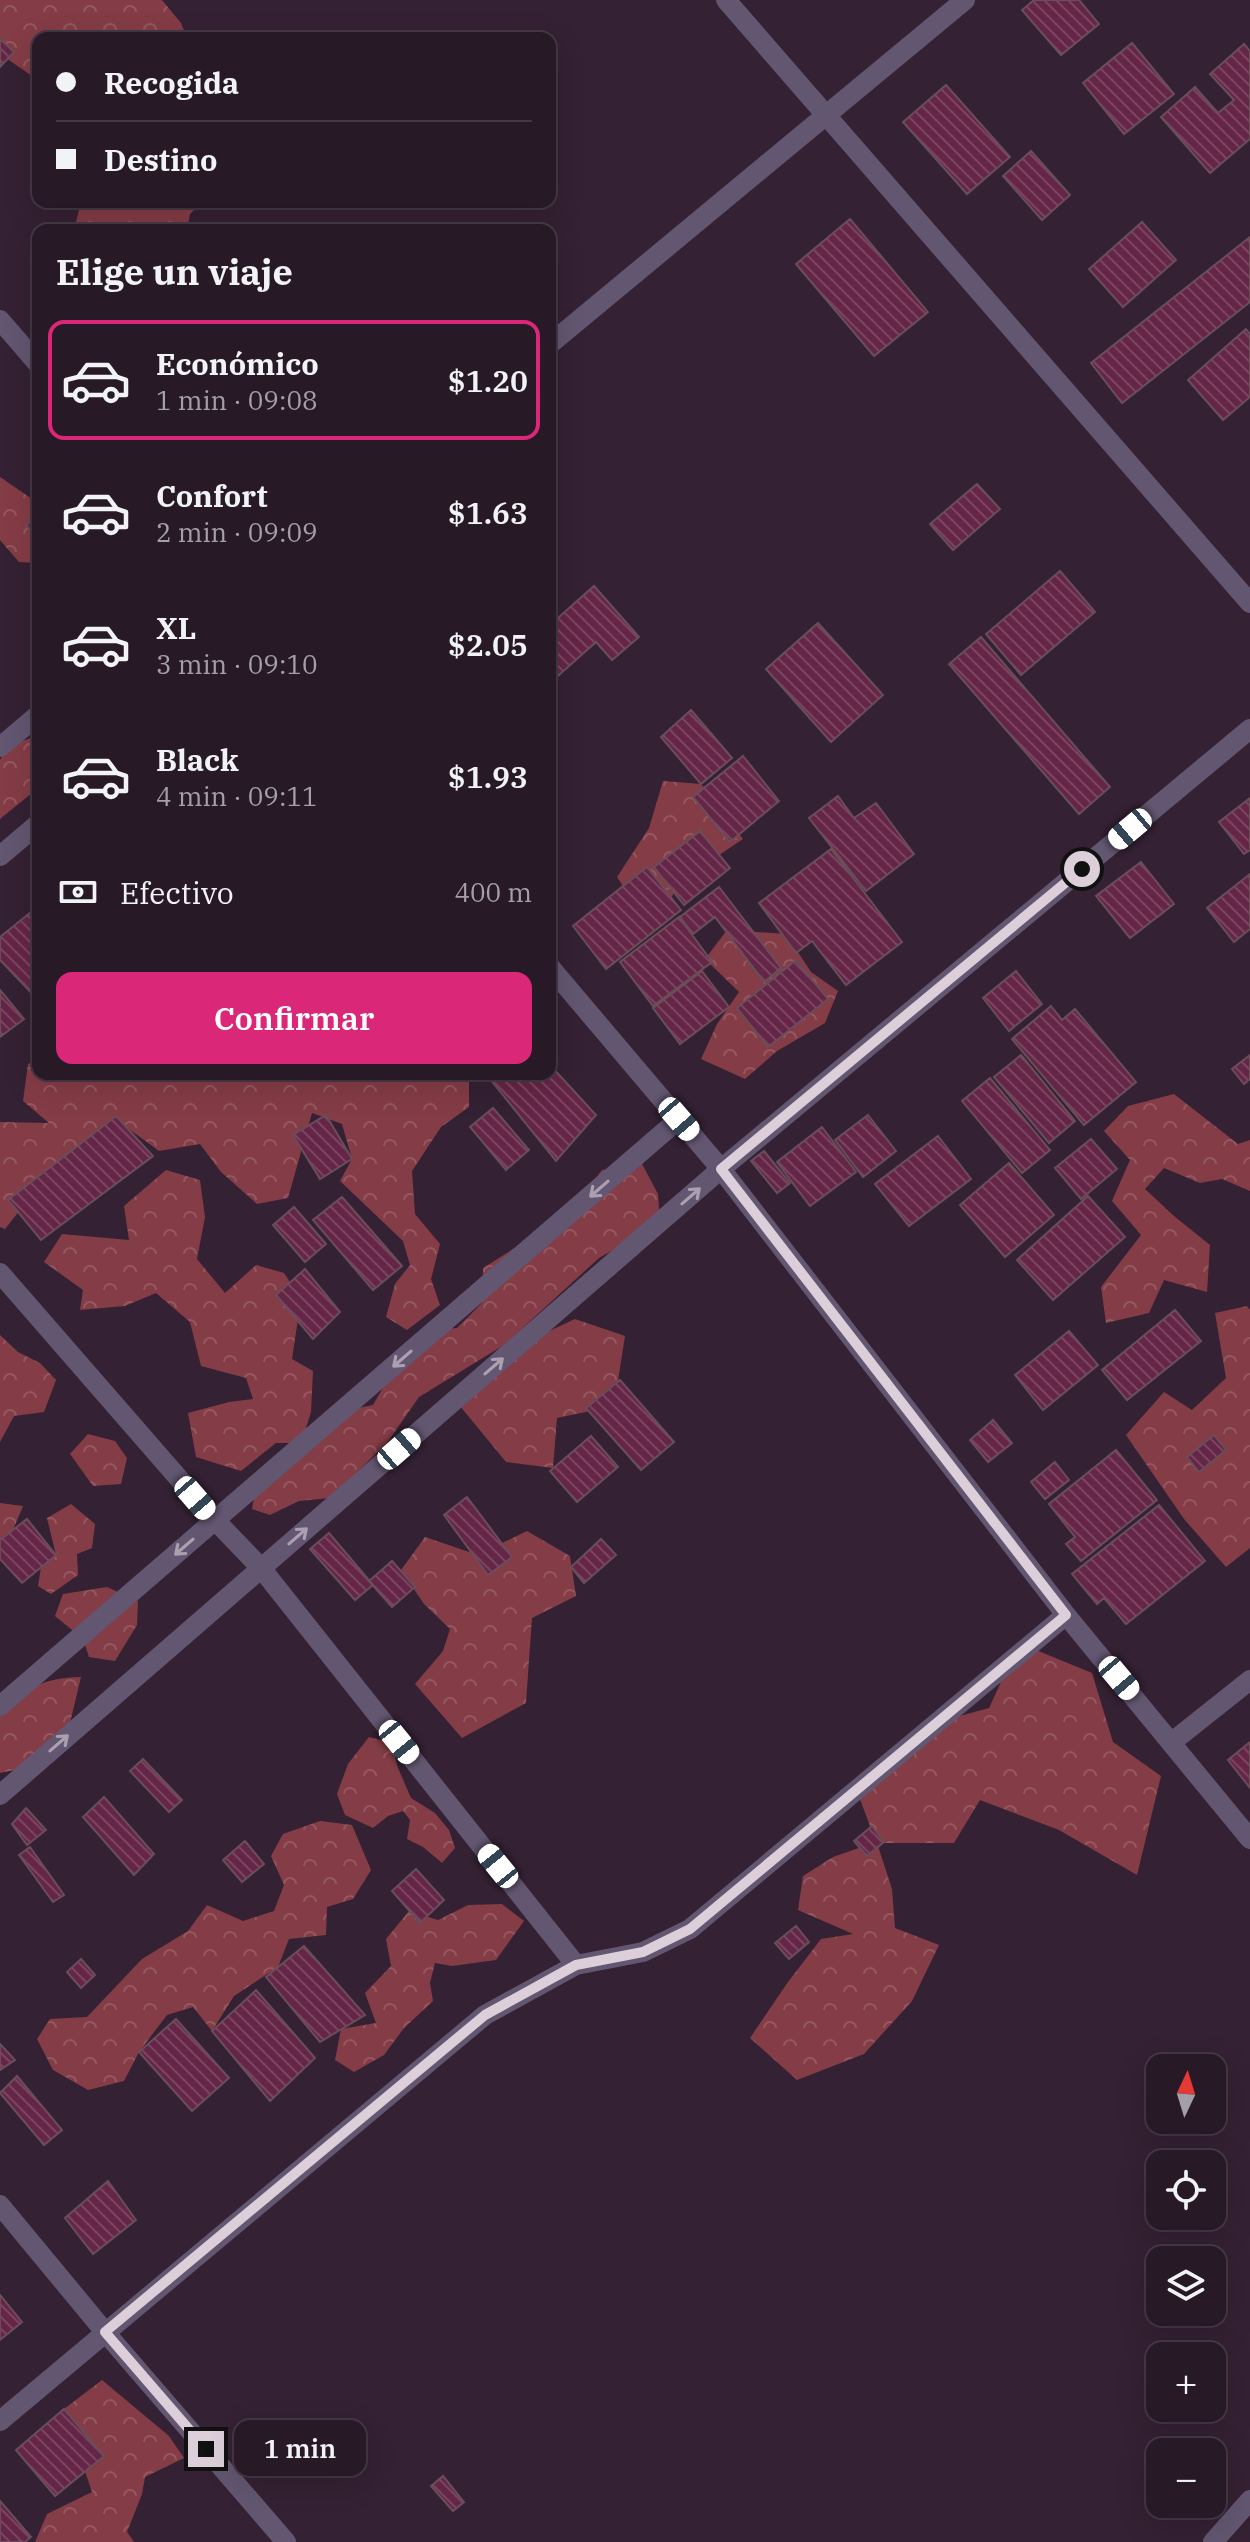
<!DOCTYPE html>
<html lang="es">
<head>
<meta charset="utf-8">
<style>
  :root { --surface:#271926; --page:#2f222e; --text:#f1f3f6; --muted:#a4a0a7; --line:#433843; --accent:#db2777 }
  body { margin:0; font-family:"IBM Plex Serif",serif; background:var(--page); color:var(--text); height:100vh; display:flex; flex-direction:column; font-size:30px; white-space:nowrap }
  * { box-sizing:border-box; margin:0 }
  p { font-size:26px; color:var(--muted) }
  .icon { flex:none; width:44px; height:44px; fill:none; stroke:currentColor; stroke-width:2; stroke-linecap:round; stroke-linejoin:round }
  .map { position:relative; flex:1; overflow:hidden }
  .drawer { position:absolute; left:32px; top:224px; width:524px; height:856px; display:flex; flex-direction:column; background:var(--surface); border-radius:16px; box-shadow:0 8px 32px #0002,0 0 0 2px var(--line) }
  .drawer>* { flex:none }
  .top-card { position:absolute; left:32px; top:32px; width:524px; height:176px; border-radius:16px; box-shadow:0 8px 32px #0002,0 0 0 2px var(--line); display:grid; align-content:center; height:176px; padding:0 24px; background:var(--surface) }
  .needle { width:52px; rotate:4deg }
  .controls { position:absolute; left:1146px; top:2054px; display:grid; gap:16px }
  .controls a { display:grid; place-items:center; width:80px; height:80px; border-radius:16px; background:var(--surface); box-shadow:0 8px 32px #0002,0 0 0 2px var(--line); font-size:40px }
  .end { position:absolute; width:36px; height:36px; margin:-18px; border:10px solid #dccfda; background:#111; box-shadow:0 0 0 4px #111 }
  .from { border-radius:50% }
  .bubble { position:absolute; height:56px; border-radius:16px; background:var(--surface); box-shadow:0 8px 32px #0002,0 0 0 2px var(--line); font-size:26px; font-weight:600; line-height:56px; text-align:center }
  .car { position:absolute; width:24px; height:48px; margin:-24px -12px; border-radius:10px; box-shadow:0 0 6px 2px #0007; background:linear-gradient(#fff 24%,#345 0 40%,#fff 0 76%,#345 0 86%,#fff 0) }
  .top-card b { display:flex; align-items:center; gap:28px; height:76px; font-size:30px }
  .top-card b+b { border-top:2px solid var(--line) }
  .top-card i { width:20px; height:20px; background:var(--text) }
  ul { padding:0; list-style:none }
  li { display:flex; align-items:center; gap:24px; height:120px; margin:0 16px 12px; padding:0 8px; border:4px solid transparent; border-radius:16px }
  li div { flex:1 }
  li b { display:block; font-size:30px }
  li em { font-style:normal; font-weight:600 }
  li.current { border-color:var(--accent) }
  li>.icon { width:72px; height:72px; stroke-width:1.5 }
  h2 { padding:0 24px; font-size:36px; line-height:96px }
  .pay { display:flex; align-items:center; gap:20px; height:88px; padding:0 24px; font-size:30px }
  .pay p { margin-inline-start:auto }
  .action { display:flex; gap:16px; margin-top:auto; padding:16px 24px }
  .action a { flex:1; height:92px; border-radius:16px; background:var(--accent); color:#fff; font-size:32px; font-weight:600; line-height:92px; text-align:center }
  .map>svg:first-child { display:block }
  .forest { fill:url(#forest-crowns) }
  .building { fill:url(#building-back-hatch); stroke:#694e5a; stroke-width:2 }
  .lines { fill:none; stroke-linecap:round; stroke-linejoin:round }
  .minor { stroke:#625670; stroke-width:20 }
  .oneway { stroke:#ab9fb0 }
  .route { stroke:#dccfda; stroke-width:10 }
</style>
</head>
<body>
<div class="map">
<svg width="1250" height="2542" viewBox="0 0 1250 2542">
  <defs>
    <pattern id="forest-crowns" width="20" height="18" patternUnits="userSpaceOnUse" patternTransform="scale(2)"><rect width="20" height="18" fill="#843c46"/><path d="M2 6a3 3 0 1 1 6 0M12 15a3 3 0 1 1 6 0" fill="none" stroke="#955760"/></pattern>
    <pattern id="building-back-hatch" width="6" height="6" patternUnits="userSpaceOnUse" patternTransform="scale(2)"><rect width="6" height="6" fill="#652546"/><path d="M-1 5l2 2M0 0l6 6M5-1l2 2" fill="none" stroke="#7a4460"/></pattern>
  </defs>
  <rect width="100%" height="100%" fill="#342133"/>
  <!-- forest -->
  <path class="forest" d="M0 0H162L181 23 187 38H38V80L0 54Z
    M81 202H202L190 214 187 230H74Z
    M0 477 38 503V563L19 562 0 540Z
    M38 735V788L0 819V760L7 747Z
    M663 781 701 784 743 839 685 878 662 910 631 898 617 877 649 828Z
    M727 930 786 934 811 972 838 991 825 1023 777 1051 745 1079 701 1059 717 1024 739 992 705 959Z
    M38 1059V1074H469V1107L441 1127 412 1171 415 1214 440 1244 431 1279 440 1305 407 1330 386 1317 395 1284 410 1265 403 1241 340 1181 352 1159 342 1124 312 1113 288 1198 257 1204 221 1172 200 1144 159 1151 125 1126 43 1181 5 1229 0 1227V1122L49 1123 23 1101 28 1064Z
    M1174 1094 1238 1144 1250 1140V1191L1222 1179 1200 1183 1164 1168 1145 1189 1174 1216 1210 1245 1207 1292 1164 1280 1149 1313 1106 1323 1101 1287 1141 1235 1112 1201 1130 1160 1104 1131 1128 1106Z
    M641 1162 658 1194 660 1223 599 1258 504 1345 419 1397 387 1443 330 1498 299 1501 270 1515 252 1509 257 1479 300 1443H276L241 1471 196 1457 188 1413 229 1402 253 1399 246 1378 201 1366 190 1322 156 1293 125 1306 80 1310 83 1290 44 1262 62 1234 129 1240 124 1206 166 1170 200 1180 205 1217 197 1259 225 1293 256 1265 284 1273 301 1299 292 1359 313 1371 311 1412 302 1441 338 1412 373 1405 396 1365 425 1331 457 1328 482 1303 483 1268C528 1240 570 1213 602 1170Z
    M1247 1306 1250 1310V1548L1226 1567 1184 1519 1126 1435 1164 1392 1192 1410 1226 1378 1215 1313Z
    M575 1319 625 1336 614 1406 557 1418 553 1468 506 1462 455 1400 517 1346Z
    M0 1335 18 1352 40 1363 56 1380 44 1412 14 1416 0 1442Z
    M88 1434 115 1441 127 1458 121 1484 93 1486 70 1454Z
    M0 1503 23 1506 13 1530 0 1545Z
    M71 1504 95 1524 92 1548 77 1554 78 1575 51 1594 38 1586 41 1567 56 1555 47 1518Z
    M527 1531 570 1556 576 1596 532 1618 526 1703 462 1738 415 1684 443 1651 450 1629 424 1604 401 1570 425 1537 478 1555Z
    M107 1587 138 1601 137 1625 115 1661 89 1657 83 1639 55 1616 63 1594Z
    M1019 1643 1092 1673 1113 1742 1161 1776 1137 1875 1059 1830 980 1800 954 1843H877L892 1889 895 1928 939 1945 912 2001 864 2054 797 2080 750 2038 788 1982 821 1939 853 1934 798 1910 803 1876 833 1857 876 1842 855 1786 923 1726 989 1708Z
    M81 1677 70 1723 33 1766 0 1773V1710C28 1687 44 1678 81 1677Z
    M369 1737 391 1743 398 1768 411 1798 435 1813 449 1830 455 1848 442 1863 423 1847 407 1839 410 1820 403 1811 388 1816 373 1828 345 1815 337 1794 348 1764Z
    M320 1821 352 1825 371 1870 353 1899 327 1907 326 1935 289 1939 278 1967 234 1996 212 2031 193 2007 167 2015 139 2052 124 2081 88 2090 53 2070 37 2039 50 2019 87 2017 142 1959 188 1931 207 1905 243 1921 274 1911 284 1885 271 1856 283 1834Z
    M502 1904 524 1921 496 1960 452 1966 435 1963 430 1983 433 2001 404 2028 384 2055 354 2072 335 2060 341 2029 376 2023 365 1993 391 1966 386 1939 409 1911 438 1920 468 1905Z
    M102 2380 169 2436 184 2458 145 2477 142 2494 127 2532 134 2542H35L47 2514 92 2492 64 2409Z"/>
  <!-- building -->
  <path class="building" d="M1034 0H1079L1099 24 1061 55 1022 10Z
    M0 39 14 52 0 67Z
    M1132 43 1174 94 1124 134 1083 83Z
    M1244 44 1250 51V139L1210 173 1161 117 1195 87 1218 113 1234 100 1210 74Z
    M946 85 1010 157 967 194 903 122Z
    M1031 151 1070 195 1042 220 1003 176Z
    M850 219 928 312 874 356 796 264Z
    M1142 222 1176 260 1123 307 1089 269Z
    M1250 237V302L1122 403 1091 363Z
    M1246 329 1250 334V397L1223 420 1188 380Z
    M977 484 1000 509 953 550 930 524Z
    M38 515V539L26 525Z
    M1060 571 1095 612 1021 675 986 634Z
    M594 586 639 637 612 660 596 642 550 683V625Z
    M818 623 883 695 831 742 766 669Z
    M981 637 1110 787 1079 814 949 664Z
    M691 710 732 758 701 784 661 737Z
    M743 756 779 801 730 842 693 797Z
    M838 796 854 818 876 803 914 854 866 891 809 818Z
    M1250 798V850L1244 854 1219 822Z
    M700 831 730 868 684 905 654 867Z
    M831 849 902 942 846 985 812 941 796 953 759 903Z
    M1141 862 1174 904 1130 938 1096 896Z
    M647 867 681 910 606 969 573 926Z
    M1250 874V929L1234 942 1207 908Z
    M719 887 781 968 764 982 715 917 693 934 680 917Z
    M31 912 38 919V1000L0 960V937Z
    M679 917 712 962 653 1006 620 962Z
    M796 960 828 999 768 1047 737 1008Z
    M702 971 729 1007 680 1044 653 1008Z
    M1016 971 1042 1004 1009 1031 983 998Z
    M0 990 24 1019 0 1037Z
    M1051 1006 1062 1020 1075 1009 1136 1082 1084 1125 1012 1039Z
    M1021 1055 1075 1121 1049 1143 994 1077Z
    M1250 1055V1079L1244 1084 1232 1069Z
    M550 1065 596 1115 556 1161 486 1074H550Z
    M990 1078 1050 1150 1022 1173 962 1101Z
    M493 1108 529 1150 506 1170 470 1127Z
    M326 1115 352 1159 320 1179 293 1135Z
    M868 1115 896 1151 863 1177 835 1140Z
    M116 1116 153 1156 41 1240 8 1200Z
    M822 1127 856 1172 810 1206 777 1162Z
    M938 1136 971 1179 909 1226 875 1184Z
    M1091 1139 1117 1169 1081 1199 1055 1168Z
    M764 1151 790 1183 777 1193 751 1161Z
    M1009 1163 1054 1215 1005 1257 960 1205Z
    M1088 1196 1125 1237 1053 1300 1017 1260Z
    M342 1197 402 1266 373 1290 313 1220Z
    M294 1207 326 1244 305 1262 273 1225Z
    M305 1269 340 1312 313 1339 276 1295Z
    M1175 1310 1201 1341 1127 1400 1102 1370Z
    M1069 1331 1098 1365 1043 1410 1015 1375Z
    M620 1380 674 1442 641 1470 586 1408Z
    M993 1420 1012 1443 988 1462 970 1440Z
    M1214 1435 1226 1450 1199 1472 1187 1457Z
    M591 1436 618 1467 577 1502 550 1471Z
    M1116 1450 1157 1500 1081 1561 1066 1544 1075 1537 1049 1504Z
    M1055 1462 1069 1480 1045 1499 1031 1482Z
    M467 1497 512 1557 488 1575 444 1515Z
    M1159 1505 1205 1561 1126 1624 1104 1598 1097 1604 1072 1574Z
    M27 1519 56 1555 22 1583 0 1559V1540Z
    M329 1533 373 1585 355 1600 310 1549Z
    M601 1539 616 1555 584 1583 571 1567Z
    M392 1561 415 1587 392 1607 369 1581Z
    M1250 1742V1788L1228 1760Z
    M143 1759 182 1800 169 1812 130 1771Z
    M104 1797 154 1854 134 1875 83 1817Z
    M26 1808 46 1830 27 1845 12 1824Z
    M872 1826 884 1842 867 1856 854 1841Z
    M245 1841 264 1864 242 1882 223 1860Z
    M30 1847 64 1895 53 1902 19 1855Z
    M416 1869 444 1900 420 1923 392 1891Z
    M796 1926 809 1942 789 1959 775 1943Z
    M304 1946 365 2015 320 2042 266 1977Z
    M81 1959 95 1975 81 1988 67 1972Z
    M256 1990 315 2058 270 2101 212 2031Z
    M176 2019 229 2078 192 2111 139 2052Z
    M0 2044 15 2060 0 2070Z
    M17 2076 62 2130 44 2145 0 2093Z
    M108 2181 136 2220 93 2254 65 2218Z
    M0 2295 22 2322 0 2340Z
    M64 2409 104 2456 55 2496 16 2450Z
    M443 2476 464 2502 453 2511 431 2486Z
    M0 2501 31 2537 25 2542H0Z"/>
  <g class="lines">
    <!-- minor -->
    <path class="minor" d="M726 0 1250 603
      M0 320 38 364
      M550 344 965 0
      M0 747 38 715
      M0 856 38 824
      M550 967 721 1169 1066 1615 1250 1839
      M0 1273 215 1520 261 1568 576 1965
      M0 1706 679 1119
      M1172 1742 1250 1680
      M0 1795 721 1169 1250 729
      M0 2205 105 2332 286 2542
      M0 2421 485 2015 576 1965 643 1952 690 1929 1066 1615
      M1213 2542 1250 2500"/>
  </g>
  <!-- one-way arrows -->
  <defs><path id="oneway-shaft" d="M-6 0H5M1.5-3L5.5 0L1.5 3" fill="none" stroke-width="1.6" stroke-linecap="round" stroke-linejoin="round" transform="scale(2)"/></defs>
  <g class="oneway">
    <use href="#oneway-shaft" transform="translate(599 1189) rotate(139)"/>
    <use href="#oneway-shaft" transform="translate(691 1196) rotate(-41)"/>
    <use href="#oneway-shaft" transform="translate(402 1359) rotate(139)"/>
    <use href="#oneway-shaft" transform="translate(494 1366) rotate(-41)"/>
    <use href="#oneway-shaft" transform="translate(298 1536) rotate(-41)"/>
    <use href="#oneway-shaft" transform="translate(184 1547) rotate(139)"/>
    <use href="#oneway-shaft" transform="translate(59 1743) rotate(-41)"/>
  </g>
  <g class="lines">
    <!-- route -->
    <path class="route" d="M206 2449 105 2332 485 2015 576 1965 643 1952 690 1929 1066 1615 721 1169 1082 869"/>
  </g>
</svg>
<div class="controls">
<a><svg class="needle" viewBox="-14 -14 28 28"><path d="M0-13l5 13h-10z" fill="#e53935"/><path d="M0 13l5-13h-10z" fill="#a4a0a7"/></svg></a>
<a><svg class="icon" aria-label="locate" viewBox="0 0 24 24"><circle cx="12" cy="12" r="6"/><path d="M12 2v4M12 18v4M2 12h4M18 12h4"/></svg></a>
<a><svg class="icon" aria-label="layers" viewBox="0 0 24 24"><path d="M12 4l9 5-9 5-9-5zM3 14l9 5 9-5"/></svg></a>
<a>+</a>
<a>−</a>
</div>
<i class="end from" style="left:1082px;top:869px"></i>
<i class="end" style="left:206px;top:2449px"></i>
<div class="bubble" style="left:234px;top:2420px;width:132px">1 min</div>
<i class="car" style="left:1130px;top:829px;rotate:230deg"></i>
<i class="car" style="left:679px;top:1119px;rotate:139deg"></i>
<i class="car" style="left:399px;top:1449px;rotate:49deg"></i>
<i class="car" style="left:195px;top:1498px;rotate:139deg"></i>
<i class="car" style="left:1119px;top:1678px;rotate:140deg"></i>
<i class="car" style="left:399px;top:1742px;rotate:141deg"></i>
<i class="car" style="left:498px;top:1866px;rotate:321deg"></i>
<div class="top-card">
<b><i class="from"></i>Recogida</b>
<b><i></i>Destino</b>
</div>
<section class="drawer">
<h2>Elige un viaje</h2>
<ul>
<li class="current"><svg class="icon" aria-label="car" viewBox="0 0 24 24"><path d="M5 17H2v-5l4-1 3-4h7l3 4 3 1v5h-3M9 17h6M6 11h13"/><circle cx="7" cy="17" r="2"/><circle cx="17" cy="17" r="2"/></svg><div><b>Económico</b><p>1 min · 09:08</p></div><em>$1.20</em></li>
<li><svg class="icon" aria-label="car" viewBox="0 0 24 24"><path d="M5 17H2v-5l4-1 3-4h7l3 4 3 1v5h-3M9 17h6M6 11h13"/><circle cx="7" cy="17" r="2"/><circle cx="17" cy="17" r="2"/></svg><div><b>Confort</b><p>2 min · 09:09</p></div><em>$1.63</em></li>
<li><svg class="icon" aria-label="car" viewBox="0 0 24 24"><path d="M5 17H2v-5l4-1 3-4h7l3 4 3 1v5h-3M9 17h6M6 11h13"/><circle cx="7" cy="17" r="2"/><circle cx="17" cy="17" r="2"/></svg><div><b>XL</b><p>3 min · 09:10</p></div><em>$2.05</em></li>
<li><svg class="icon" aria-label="car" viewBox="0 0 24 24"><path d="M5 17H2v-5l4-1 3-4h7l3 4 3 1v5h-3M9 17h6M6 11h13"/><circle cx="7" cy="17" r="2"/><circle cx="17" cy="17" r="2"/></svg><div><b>Black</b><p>4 min · 09:11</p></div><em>$1.93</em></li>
</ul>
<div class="pay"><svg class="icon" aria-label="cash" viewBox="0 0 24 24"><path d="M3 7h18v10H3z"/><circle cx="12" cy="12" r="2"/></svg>Efectivo<p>400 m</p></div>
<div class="action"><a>Confirmar</a></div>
</section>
</div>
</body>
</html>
